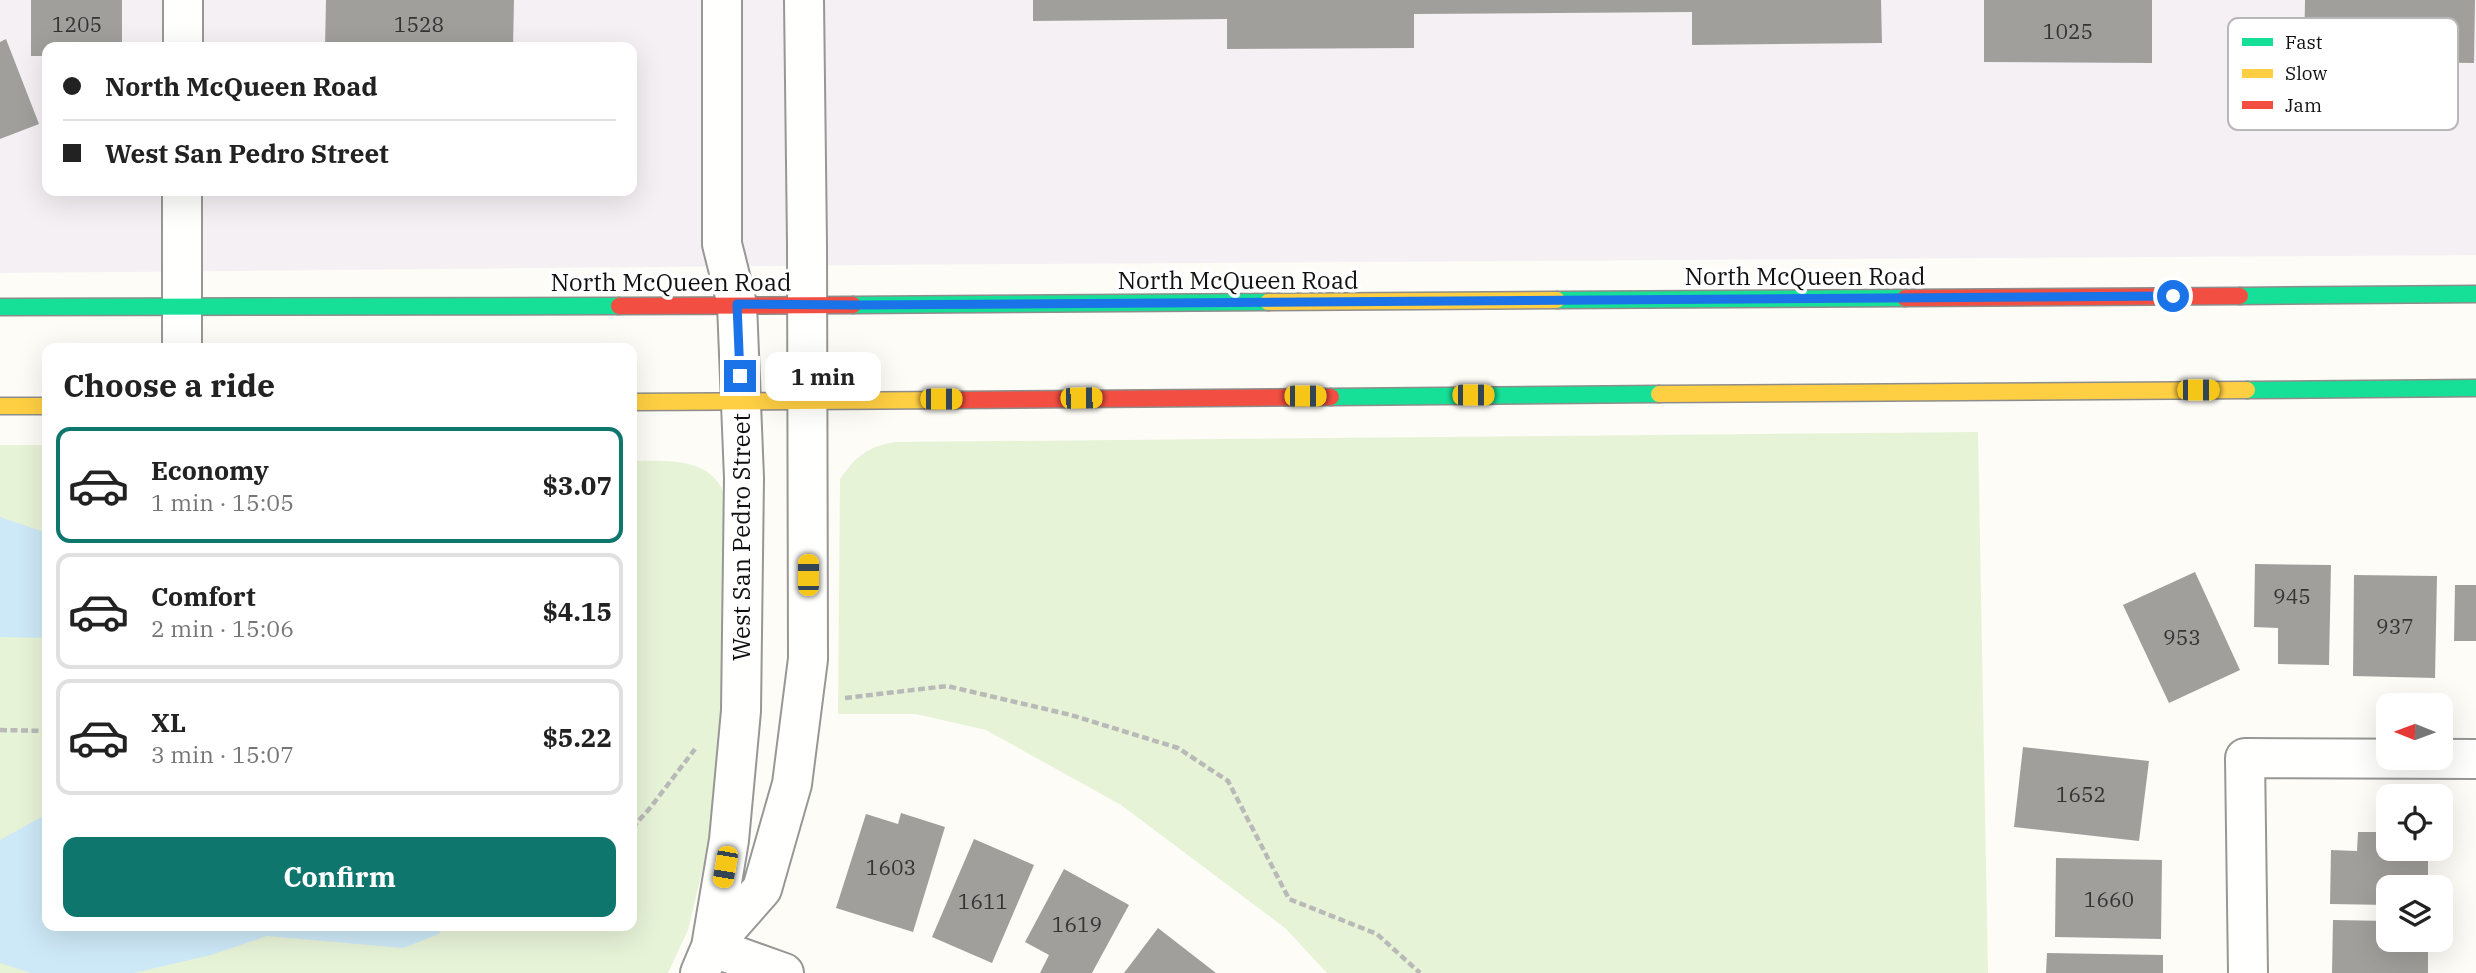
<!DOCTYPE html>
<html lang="en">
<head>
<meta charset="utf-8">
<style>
  :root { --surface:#fff; --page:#f6f6f6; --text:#222; --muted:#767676; --line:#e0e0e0; --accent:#0f766e }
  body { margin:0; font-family:"IBM Plex Serif",serif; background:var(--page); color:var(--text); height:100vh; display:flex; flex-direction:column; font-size:26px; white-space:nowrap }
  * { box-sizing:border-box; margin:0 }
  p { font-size:23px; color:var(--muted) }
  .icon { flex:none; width:38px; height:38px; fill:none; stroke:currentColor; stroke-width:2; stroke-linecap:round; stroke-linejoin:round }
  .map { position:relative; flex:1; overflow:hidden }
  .drawer { position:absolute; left:42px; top:343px; width:595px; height:588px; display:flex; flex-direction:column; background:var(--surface); border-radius:14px; box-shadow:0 7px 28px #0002 }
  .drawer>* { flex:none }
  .guide { position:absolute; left:42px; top:42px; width:595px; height:154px; border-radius:14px; box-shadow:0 7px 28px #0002; display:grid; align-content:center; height:154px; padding:0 21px; background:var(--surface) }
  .needle { width:46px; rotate:271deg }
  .fabs { position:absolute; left:2376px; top:693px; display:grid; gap:14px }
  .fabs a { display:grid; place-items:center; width:77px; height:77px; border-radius:14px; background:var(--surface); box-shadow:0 7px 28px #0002; font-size:35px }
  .end { position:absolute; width:32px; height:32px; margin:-16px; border:9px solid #1a73e8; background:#fff; box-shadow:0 0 0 4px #fff }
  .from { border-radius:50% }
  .bubble { position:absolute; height:49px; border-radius:14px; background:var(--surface); box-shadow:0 7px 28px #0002; font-size:23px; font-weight:700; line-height:49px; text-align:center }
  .car { position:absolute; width:21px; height:42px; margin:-21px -10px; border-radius:9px; box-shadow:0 0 5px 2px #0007; background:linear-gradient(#f5c518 24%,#345 0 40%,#f5c518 0 76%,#345 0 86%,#f5c518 0) }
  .guide b { display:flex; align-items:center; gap:24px; height:66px; font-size:26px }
  .guide b+b { border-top:2px solid var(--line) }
  .guide i { width:18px; height:18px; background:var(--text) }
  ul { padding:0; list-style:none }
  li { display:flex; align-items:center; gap:21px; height:116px; margin:0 14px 10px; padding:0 7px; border:4px solid var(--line); border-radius:14px }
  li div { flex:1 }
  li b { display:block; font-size:26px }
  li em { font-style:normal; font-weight:700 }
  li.current { border-color:var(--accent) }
  li>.icon { width:63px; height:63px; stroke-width:1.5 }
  h2 { padding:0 21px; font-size:32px; line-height:84px }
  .cta { display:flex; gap:14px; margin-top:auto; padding:14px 21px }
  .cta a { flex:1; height:80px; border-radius:14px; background:var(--accent); color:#fff; font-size:28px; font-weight:700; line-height:80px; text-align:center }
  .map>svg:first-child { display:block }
  .industrial { fill:#f5f0f3; fill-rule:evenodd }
  .green { fill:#e7f3d7 }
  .water { fill:#cde8f7 }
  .building { fill:#a19f9c }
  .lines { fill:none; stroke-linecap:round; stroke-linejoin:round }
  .street-casing { stroke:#979795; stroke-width:42 }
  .fast-casing { stroke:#8e8d8b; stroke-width:19 }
  .slow-casing { stroke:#8e8d8b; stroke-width:19 }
  .jam-casing { stroke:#8e8d8b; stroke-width:19 }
  .path { stroke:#b9b9b8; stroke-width:4.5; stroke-dasharray:7 3.5; stroke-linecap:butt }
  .street { stroke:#fffffe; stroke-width:38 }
  .fast { stroke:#16e098; stroke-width:16 }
  .slow { stroke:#ffcf43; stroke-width:16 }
  .jam { stroke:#f24e42; stroke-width:16 }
  .route { stroke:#1a73e8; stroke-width:9 }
  .labels { text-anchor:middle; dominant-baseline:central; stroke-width:7; stroke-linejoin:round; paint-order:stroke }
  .number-label { font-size:21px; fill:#353434 }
  .street-label { font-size:24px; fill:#111; stroke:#fff }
  .key { fill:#fff; stroke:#b8b8b8; stroke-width:2 }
  .key-label { font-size:19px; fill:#111 }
</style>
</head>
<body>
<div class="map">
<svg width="2476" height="973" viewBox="0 0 2476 973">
  <rect width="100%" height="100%" fill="#fdfcf7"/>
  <!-- industrial -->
  <path class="industrial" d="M0 0H2476V255L870 265 0 273ZM47 47H632V191H47Z"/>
  <!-- green -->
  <path class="green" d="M1978 432 1988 973H1327L1285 928 1121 805 986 730 916 714H838L840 479C856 456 868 446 896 442Z
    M0 445H47V926H632V461C664 461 709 456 724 493 727 499 728 507 729 514L726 726 715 817 688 930 668 973H0Z"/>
  <!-- water -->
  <path class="water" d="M0 517 47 533V638L0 637Z
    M47 814V926H442L439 934 403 948 267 936 211 955 134 973H31L0 963V840Z"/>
  <!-- building -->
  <path class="building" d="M31 0H122V47H47V56H31Z
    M326 0H514L513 47H325Z
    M1033 0H1881L1882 43 1692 45V12L1414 14V48L1227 49V19L1033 21Z
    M1984 0H2152V63L1984 62Z
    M2305 0H2475L2474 63 2304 61Z
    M6 39 39 124 0 139V42Z
    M2255 564 2331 565 2329 665 2278 664V628L2254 627Z
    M2195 572 2240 670 2169 703 2123 605Z
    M2354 575 2437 576 2435 678 2353 676Z
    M2455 585H2476V641H2454Z
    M2023 747 2149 761 2139 841 2014 827Z
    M901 813 945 827 913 932 836 908 866 814 898 824Z
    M2358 832H2389V849H2428V887H2389V905L2330 904 2331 850 2357 851Z
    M974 839 1034 865 992 963 932 937Z
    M2056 858 2162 860 2161 939 2055 937Z
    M1064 869 1129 905 1092 973H1040L1049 955 1025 942Z
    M2333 920 2389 921V940H2428V973H2332Z
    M1158 928 1216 973H1124Z
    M2047 953 2163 955V973H2046Z"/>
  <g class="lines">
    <defs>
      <path id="street" d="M183 47V0
        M182 348V191
        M711 947 762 889 792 784 808 659 807 244 804 0
        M711 947 784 973
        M700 973 711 947 729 840 741 711 744 478 737 304 722 244V0
        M2248 973 2245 758 2476 759"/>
      <path id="fast" d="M2240 296 2476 294
        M1557 300 1905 298
        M853 305 1268 302
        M0 307 619 306
        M2247 390 2476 388
        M1331 397 1659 394"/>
      <path id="slow" d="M1268 302 1557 300
        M1659 394 2247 390
        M632 402 956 400
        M0 406H47"/>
      <path id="jam" d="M1905 298 2240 296
        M619 306 853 305
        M956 400 1331 397"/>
    </defs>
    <!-- street casing -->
    <use href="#street" class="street-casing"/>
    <!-- fast casing -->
    <use href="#fast" class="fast-casing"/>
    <!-- slow casing -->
    <use href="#slow" class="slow-casing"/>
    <!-- jam casing -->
    <use href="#jam" class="jam-casing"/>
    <!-- path -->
    <path class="path" d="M845 698 947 686 1071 715 1178 748 1228 781 1289 899 1377 934 1420 973
      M0 730 47 731
      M632 828 650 808 695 749"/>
    <!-- street -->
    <use href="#street" class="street"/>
    <!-- fast -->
    <use href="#fast" class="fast"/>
    <!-- slow -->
    <use href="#slow" class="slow"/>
    <!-- jam -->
    <use href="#jam" class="jam"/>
  </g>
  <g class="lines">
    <!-- route -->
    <path class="route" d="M740 376 737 304 859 305 2173 296"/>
  </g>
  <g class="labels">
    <!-- number labels -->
    <g class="number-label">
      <text x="77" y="24">1205</text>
      <text x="419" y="24">1528</text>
      <text x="2068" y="31">1025</text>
      <text x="2292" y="596">945</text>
      <text x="2395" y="626">937</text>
      <text x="2182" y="637">953</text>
      <text x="2081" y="794">1652</text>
      <text x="891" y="867">1603</text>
      <text x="2109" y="899">1660</text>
      <text x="983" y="901">1611</text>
      <text x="1077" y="924">1619</text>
    </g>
    <!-- street labels -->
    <g class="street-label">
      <text x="1805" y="276">North McQueen Road</text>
      <text x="1238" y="280">North McQueen Road</text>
      <text x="671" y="282">North McQueen Road</text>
      <text transform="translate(741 537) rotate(-90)">West San Pedro Street</text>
    </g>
  </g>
  <!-- legend -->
  <rect x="2228" y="18" width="230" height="112" rx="10" class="key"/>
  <rect x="2242" y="38" width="31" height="8" fill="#16e098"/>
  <rect x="2242" y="69" width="31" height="9" fill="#ffcf43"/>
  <rect x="2242" y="101" width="31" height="8" fill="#f24e42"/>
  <g class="key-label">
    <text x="2285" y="49">Fast</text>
    <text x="2285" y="80">Slow</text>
    <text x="2285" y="112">Jam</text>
  </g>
</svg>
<div class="fabs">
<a><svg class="needle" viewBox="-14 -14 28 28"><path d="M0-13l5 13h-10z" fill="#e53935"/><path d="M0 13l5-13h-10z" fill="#767676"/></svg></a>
<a><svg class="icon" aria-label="locate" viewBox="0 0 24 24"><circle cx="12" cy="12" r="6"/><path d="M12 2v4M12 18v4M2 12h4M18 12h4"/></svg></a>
<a><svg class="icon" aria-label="layers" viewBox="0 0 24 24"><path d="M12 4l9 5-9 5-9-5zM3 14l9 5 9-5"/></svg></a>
</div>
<i class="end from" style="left:2173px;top:296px"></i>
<i class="end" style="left:740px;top:376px"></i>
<div class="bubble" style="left:765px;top:352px;width:116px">1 min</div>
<i class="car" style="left:2198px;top:390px;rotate:90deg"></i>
<i class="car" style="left:1473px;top:395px;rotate:90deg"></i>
<i class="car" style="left:1305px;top:396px;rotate:90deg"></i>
<i class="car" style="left:1081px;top:398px;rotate:89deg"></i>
<i class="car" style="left:941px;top:399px;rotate:90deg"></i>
<i class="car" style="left:808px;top:575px;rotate:0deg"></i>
<i class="car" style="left:725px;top:867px;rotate:190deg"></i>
<div class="guide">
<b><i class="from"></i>North McQueen Road</b>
<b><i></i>West San Pedro Street</b>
</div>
<section class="drawer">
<h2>Choose a ride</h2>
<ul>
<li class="current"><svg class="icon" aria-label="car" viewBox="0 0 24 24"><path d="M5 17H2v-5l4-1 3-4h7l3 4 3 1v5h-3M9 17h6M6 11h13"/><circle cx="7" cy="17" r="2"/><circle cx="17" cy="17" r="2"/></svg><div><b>Economy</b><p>1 min · 15:05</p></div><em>$3.07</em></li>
<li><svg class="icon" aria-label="car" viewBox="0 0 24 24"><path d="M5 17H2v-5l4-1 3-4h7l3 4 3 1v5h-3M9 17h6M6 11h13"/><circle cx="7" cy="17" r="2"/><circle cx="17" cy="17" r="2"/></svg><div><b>Comfort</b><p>2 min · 15:06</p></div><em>$4.15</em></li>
<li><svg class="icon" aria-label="car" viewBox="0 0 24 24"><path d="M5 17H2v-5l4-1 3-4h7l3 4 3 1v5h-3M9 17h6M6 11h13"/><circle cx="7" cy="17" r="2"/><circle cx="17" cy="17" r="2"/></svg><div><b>XL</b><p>3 min · 15:07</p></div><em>$5.22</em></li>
</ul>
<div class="cta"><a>Confirm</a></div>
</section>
</div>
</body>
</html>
